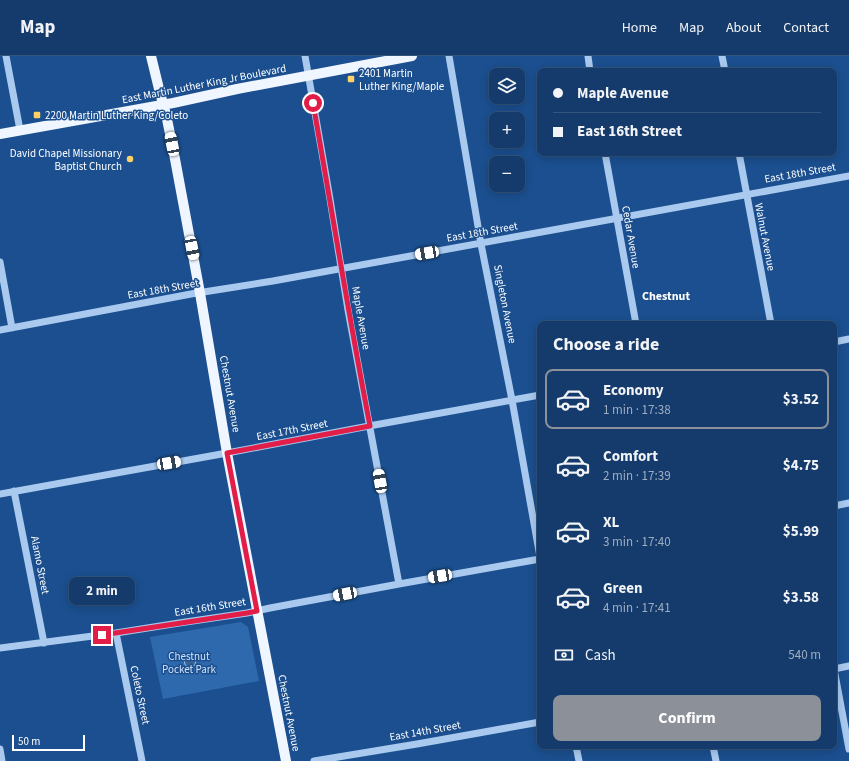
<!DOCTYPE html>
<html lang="en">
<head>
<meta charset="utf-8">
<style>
  :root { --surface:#143b6b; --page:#214673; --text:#f1f3f6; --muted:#9dadc1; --line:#33557e; --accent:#8c9099 }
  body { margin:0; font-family:"Source Sans 3",sans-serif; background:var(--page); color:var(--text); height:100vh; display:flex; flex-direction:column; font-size:15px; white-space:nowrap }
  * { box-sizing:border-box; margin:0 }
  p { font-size:13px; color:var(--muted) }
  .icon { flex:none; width:22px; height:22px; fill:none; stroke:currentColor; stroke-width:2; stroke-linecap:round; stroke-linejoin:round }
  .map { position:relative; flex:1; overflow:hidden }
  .side { position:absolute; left:537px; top:265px; width:300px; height:428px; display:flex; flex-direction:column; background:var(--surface); border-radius:8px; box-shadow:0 2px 10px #0003,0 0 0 1px var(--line) }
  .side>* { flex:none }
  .hud { position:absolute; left:537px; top:12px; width:300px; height:88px; border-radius:8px; box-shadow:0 2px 10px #0003,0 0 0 1px var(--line); display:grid; align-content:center; height:88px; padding:0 16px; background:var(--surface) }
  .buttons { position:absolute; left:489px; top:12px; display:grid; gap:8px }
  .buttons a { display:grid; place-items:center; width:36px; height:36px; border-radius:8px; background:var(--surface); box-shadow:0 2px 10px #0003,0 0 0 1px var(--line); font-size:20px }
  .scale { position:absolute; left:12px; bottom:10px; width:73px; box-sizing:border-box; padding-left:4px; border:2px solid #fff; border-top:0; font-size:11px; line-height:14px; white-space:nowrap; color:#fff; -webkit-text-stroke:3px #1b4f8f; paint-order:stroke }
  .end { position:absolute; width:18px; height:18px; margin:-9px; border:5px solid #e11d48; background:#fff; box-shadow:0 0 0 2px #fff }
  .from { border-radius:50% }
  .bubble { position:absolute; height:28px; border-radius:8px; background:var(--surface); box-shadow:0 2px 10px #0003,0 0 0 1px var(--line); font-size:13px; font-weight:700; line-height:28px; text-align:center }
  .car { position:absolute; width:12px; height:24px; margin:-12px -6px; border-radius:5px; box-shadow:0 0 3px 1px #0007; background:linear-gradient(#fff 24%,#345 0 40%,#fff 0 76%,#345 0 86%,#fff 0) }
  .hud b { display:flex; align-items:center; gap:14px; height:38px; font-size:15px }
  .hud b+b { border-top:1px solid var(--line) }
  .hud i { width:10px; height:10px; background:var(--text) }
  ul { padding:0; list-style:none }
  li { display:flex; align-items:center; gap:12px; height:60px; margin:0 8px 6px; padding:0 8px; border:2px solid transparent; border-radius:8px }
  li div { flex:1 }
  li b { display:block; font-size:15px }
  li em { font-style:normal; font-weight:700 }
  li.current { border-color:var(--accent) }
  li>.icon { width:36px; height:36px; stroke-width:1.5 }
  h2 { padding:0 16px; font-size:18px; line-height:48px }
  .pay { display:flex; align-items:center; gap:10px; height:44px; padding:0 16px; font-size:15px }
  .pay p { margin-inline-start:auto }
  .button { display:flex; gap:8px; margin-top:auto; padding:8px 16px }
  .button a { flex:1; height:46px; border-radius:8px; background:var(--accent); color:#fff; font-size:16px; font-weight:700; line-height:46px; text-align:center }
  header { display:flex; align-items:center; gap:24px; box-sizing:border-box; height:56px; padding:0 20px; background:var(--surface); border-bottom:1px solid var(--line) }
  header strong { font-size:19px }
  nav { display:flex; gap:22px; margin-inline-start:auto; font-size:14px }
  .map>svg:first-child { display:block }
  .green { fill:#2e69ad }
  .water { fill:#3c6290; stroke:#9cc4f0 }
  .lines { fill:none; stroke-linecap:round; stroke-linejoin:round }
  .minor { stroke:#a9c9ee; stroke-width:7 }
  .major { stroke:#f0f6ff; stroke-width:10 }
  .route { stroke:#e11d48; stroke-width:5 }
  .poi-dot { fill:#ffd166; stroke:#1b4f8f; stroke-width:1.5 }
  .labels { text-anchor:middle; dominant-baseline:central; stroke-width:3; stroke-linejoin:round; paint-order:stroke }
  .poi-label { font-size:11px; fill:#fff; stroke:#1b4f8f; text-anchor:start }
  .street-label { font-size:11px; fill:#fff; stroke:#1b4f8f }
  .park-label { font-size:11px; fill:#cfe3fa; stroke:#1b4f8f }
  .neighbourhood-label { font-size:12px; font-weight:bold; fill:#fff; stroke:#1b4f8f }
</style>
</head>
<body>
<header>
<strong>Map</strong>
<nav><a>Home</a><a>Map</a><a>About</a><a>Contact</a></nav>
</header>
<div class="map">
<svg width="849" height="705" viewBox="0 0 849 705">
  <rect width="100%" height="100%" fill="#1b4f8f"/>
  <!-- green -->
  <path class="green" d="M241 566 248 571 259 625 163 643 150 581Z"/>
  <!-- water -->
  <path class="water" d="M184.5 606a5.5 5.5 0 1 1 11 0a5.5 5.5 0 1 1-11 0Z"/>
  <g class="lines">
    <!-- minor -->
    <path class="minor" d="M6 0 20 74
      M305 0 329 137 348 254 399 528
      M449 0 481 188 512 344 540 501
      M588 0 590 15
      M722 0 725 15
      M605 97 636 268
      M739 97 771 268
      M0 206 12 272
      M0 274 191 238 273 225 849 120
      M834 286 849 283
      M14 435 44 587
      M0 438 227 397 369 370 540 339
      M834 450 849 447
      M116 577 142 705
      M0 592 116 577 179 567 247 557 270 552 399 528 540 503
      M834 613 849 693
      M834 613 849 610
      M576 690 579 705
      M713 690 716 705
      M0 693 2 705
      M314 705 417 688 540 666"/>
    <!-- major -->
    <path class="major" d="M151 0 160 37 166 58 175 103 200 237 227 397 286 705
      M0 78 173 47 237 33 412 0"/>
  </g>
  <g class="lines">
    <!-- route -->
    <path class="route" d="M102 579 247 557 257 555 227 397 370 370C349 262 332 155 313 47"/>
  </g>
  <!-- markers -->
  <g class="poi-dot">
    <rect x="347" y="19" width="8" height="8" rx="2"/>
    <rect x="33" y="55" width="8" height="8" rx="2"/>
    <circle cx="130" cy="103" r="4"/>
  </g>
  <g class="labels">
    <!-- poi labels -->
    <g class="poi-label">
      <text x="359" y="17">2401 Martin<tspan x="359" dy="13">Luther King/Maple</tspan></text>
      <text x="45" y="59">2200 Martin Luther King/Coleto</text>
      <text x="122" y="97" text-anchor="end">David Chapel Missionary<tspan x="122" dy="13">Baptist Church</tspan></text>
    </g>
    <!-- street labels -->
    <g class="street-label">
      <text transform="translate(204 28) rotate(-11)">East Martin Luther King Jr Boulevard</text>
      <text transform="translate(800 117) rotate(-10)">East 18th Street</text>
      <text transform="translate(482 176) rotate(-10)">East 18th Street</text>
      <text transform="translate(631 181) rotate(80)">Cedar Avenue</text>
      <text transform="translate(765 181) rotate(79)">Walnut Avenue</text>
      <text transform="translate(163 233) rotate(-10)">East 18th Street</text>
      <text transform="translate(505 248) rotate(79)">Singleton Avenue</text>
      <text transform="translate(361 262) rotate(80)">Maple Avenue</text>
      <text transform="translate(230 338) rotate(80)">Chestnut Avenue</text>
      <text transform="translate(292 374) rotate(-11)">East 17th Street</text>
      <text transform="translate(40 509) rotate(79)">Alamo Street</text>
      <text transform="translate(210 551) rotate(-9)">East 16th Street</text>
      <text transform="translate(140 639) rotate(78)">Coleto Street</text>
      <text transform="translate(289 657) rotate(79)">Chestnut Avenue</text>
      <text transform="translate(425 675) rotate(-10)">East 14th Street</text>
    </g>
    <!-- park labels -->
    <g class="park-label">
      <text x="189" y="600">Chestnut<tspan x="189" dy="13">Pocket Park</tspan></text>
    </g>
    <!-- neighbourhood labels -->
    <g class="neighbourhood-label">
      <text x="666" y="240">Chestnut</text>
    </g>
  </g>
</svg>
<div class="buttons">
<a><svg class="icon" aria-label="layers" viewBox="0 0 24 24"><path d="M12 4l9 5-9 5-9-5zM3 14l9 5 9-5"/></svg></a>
<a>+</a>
<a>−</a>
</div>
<div class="scale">50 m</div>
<i class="end from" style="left:313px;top:47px"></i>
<i class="end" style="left:102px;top:579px"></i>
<div class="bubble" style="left:69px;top:521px;width:66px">2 min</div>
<i class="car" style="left:172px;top:88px;rotate:349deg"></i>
<i class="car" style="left:192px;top:192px;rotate:169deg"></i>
<i class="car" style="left:427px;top:197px;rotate:260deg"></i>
<i class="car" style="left:169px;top:407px;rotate:80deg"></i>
<i class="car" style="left:380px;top:425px;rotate:350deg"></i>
<i class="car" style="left:440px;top:520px;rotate:260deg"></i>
<i class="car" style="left:345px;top:538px;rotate:259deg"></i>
<div class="hud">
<b><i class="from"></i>Maple Avenue</b>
<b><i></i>East 16th Street</b>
</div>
<section class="side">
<h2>Choose a ride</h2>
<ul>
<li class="current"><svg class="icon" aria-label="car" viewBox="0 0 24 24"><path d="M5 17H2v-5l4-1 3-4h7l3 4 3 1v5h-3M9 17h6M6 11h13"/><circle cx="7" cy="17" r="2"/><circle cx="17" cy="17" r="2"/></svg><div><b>Economy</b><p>1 min · 17:38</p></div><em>$3.52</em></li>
<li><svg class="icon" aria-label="car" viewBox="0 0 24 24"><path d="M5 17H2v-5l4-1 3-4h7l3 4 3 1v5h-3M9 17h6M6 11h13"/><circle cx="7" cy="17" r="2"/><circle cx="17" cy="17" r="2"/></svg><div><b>Comfort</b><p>2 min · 17:39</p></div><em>$4.75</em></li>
<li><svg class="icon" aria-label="car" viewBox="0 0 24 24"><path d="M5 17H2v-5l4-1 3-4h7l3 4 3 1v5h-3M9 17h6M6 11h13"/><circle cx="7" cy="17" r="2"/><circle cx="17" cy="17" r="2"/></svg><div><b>XL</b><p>3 min · 17:40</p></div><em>$5.99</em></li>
<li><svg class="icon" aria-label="car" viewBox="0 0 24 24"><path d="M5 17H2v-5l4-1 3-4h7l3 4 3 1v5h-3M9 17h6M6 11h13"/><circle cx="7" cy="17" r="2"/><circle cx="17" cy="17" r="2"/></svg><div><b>Green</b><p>4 min · 17:41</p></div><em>$3.58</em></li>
</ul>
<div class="pay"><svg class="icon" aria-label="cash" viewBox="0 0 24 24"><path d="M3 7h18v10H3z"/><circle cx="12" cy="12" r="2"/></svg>Cash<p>540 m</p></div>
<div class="button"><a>Confirm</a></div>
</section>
</div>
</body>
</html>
